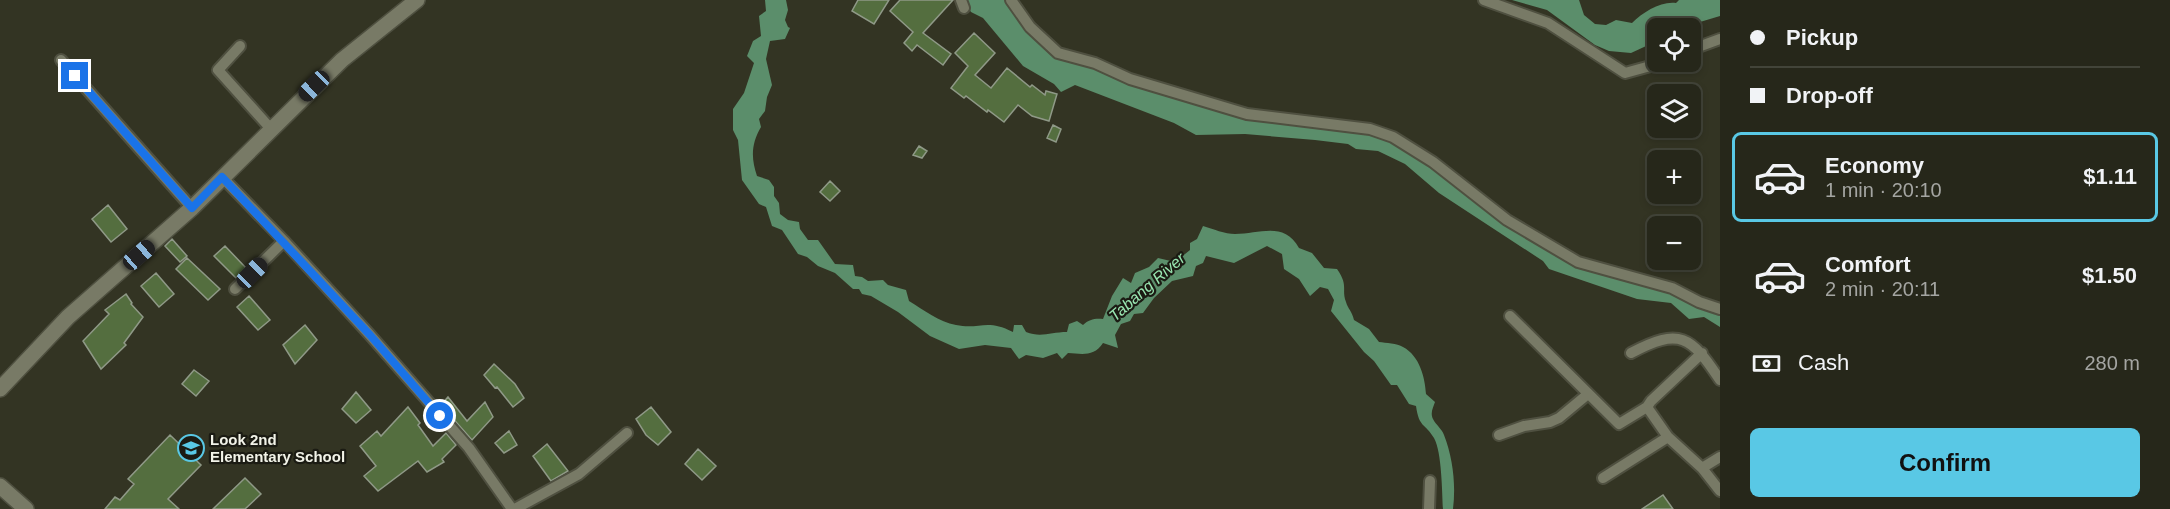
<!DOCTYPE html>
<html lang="en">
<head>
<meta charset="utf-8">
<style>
  :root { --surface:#26271a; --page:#323327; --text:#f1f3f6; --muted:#a4a5a2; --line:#424439; --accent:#59c8e5 }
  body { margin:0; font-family:Helvetica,sans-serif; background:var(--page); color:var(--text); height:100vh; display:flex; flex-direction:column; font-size:22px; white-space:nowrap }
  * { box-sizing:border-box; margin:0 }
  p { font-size:20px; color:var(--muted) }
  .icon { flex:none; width:33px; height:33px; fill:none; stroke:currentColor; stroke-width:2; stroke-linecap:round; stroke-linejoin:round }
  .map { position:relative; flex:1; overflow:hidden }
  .side { display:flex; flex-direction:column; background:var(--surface); width:450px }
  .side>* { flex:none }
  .guide { display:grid; align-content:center; height:132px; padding:0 30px; background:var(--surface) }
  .tools { position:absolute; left:1647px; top:18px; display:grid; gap:12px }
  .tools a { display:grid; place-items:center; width:54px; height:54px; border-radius:9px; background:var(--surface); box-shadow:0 3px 9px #0003,0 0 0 2px var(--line); font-size:30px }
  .end { position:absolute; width:27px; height:27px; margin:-14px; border:8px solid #1a73e8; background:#fff; box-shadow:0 0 0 3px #fff }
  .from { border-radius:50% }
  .car { position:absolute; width:18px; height:36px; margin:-18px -9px; border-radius:8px; box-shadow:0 0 4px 2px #0007; background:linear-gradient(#222 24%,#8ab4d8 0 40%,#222 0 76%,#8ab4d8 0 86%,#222 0) }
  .guide b { display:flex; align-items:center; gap:21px; height:57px; font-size:22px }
  .guide b+b { border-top:2px solid var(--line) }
  .guide i { width:15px; height:15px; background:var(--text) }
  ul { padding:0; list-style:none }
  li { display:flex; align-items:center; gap:18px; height:90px; margin:0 12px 9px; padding:0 18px; border:3px solid transparent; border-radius:9px }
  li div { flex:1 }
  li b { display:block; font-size:22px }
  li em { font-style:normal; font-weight:700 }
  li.selected { border-color:var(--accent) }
  li>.icon { width:54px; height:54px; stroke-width:1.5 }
  .pay { display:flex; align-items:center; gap:15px; height:66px; padding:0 30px; font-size:22px }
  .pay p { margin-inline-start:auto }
  .primary-button { display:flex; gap:12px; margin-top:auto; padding:12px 30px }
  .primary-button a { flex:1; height:69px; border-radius:9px; background:var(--accent); color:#111; font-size:24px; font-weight:700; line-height:69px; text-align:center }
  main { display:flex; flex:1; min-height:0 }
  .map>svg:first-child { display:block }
  .water { fill:#5b8e6b }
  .building { fill:#546e3f; stroke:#8f9987; stroke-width:1.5 }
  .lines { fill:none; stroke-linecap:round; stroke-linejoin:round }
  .street-casing { stroke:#4f5040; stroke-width:14 }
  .secondary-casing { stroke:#4f5040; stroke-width:18 }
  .street { stroke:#787a66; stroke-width:10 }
  .secondary { stroke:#787a66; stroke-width:15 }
  .route { stroke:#1a73e8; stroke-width:8 }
  .labels { text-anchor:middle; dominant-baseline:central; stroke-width:4.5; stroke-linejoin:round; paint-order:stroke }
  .poi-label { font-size:15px; font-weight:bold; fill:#f2f3e8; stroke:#1b1b13; text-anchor:start }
  .water-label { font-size:16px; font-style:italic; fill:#99e6b1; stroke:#1b1b13 }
</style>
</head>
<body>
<main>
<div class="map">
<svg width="1720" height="509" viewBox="0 0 1720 509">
  <rect width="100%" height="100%" fill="#333423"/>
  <!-- water -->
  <path class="water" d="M765 0H786L788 10 785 20 788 27 790 28 785 39 770 41 766 59 772 85 767 97 765 111 759 119 761 127C751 144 751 158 757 176L769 180 774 187V196L779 203 780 214 788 220 799 222 800 229 808 240H818L835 264 853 265 855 276 862 277 868 281 883 280 888 285 906 290 909 301C924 310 939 322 956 325 980 330 986 318 1013 332L1014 325H1022L1026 332C1041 338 1051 332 1067 332L1069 324 1077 321 1083 325C1089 319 1096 318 1103 319L1112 296 1123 278 1131 283 1135 273 1149 267 1158 258 1175 262 1190 250V243L1197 239 1203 226C1213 229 1225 234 1235 234 1260 234 1284 221 1299 248L1312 253 1324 268 1337 269C1349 286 1341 289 1346 302 1348 309 1352 311 1354 320L1369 329 1379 342C1386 343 1397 343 1403 347 1420 356 1425 378 1426 394L1435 402C1433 408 1430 413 1433 419 1436 425 1442 429 1444 435 1453 458 1456 485 1453 509H1443C1442 493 1442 452 1434 438 1425 423 1419 428 1416 406L1409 404 1397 385H1391L1374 361 1364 352 1331 311 1334 300 1328 289 1320 287 1310 296 1299 279 1284 269 1282 254 1267 246 1234 263 1206 256 1203 263 1196 266 1193 276 1172 281 1154 298 1143 313 1134 314 1130 321 1121 324 1115 335 1118 348 1103 343C1094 357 1082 354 1068 353L1062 359 1057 353 1043 358 1026 355 1019 359 1011 348 985 345 959 349 930 336 898 312 871 296 862 294 859 289H853L835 273 818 266 807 257 798 254 782 230 772 226 766 207 759 204 742 180 738 140 733 130V109L744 93 754 63 747 56 753 41 761 36 759 16 766 11Z
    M963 0H1007L1053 56 1061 60 1091 68 1220 112 1281 123 1354 130 1396 142 1561 256 1651 284 1720 312V327L1704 317 1689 319 1671 303 1637 299 1549 269 1543 261 1439 193 1405 164 1378 151 1356 149 1348 144 1315 140 1245 134 1196 135 1174 123 1075 85 1061 92 1054 84 1023 66 983 18 971 12Z
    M1512 0H1579L1584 15 1595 24 1606 25 1616 20 1632 23C1643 12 1661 1 1676 3L1679 0H1720V16L1680 28H1658L1657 41 1631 53 1609 51 1595 45 1547 10Z"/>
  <!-- building -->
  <path class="building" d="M858 0H889L874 24 852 11Z
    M900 0H953L923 33 951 54 943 65 917 45 912 51 904 43 913 32 890 11Z
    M974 33 995 53 975 75 991 88 1007 68 1030 87 1032 85 1045 95 1046 91 1057 94 1049 121 1032 116 1018 105 1004 122 988 110 987 112 966 96 964 98 951 88 968 66 955 53Z
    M1053 125 1061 129 1056 142 1047 138Z
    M919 146 927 151 922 158 913 155Z
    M830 181 840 191 830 201 820 192Z
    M108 205 127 229 111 242 92 219Z
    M172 239 187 256 180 262 165 246Z
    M225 246 246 268 236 278 214 256Z
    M187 258 220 289 208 300 176 269Z
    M156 273 174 294 159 307 141 286Z
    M126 294 132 303 131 304 143 317 124 343 126 345 101 369 83 341 109 314 105 310Z
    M249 296 270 320 258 330 237 307Z
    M305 325 317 340 295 364 283 345Z
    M494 364 515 384 524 398 513 407 497 387 495 388 484 375Z
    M194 370 209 381 196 396 182 384Z
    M356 392 371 410 356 423 342 409Z
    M448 397 467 421 485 402 493 417 472 440 441 405Z
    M408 407 420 423 418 425 433 446 446 433 456 445 442 459 444 462 427 472 418 461 378 491 364 476 376 466 360 446 377 431 381 436Z
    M651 407 671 432 658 445 646 435 636 419Z
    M509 431 517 445 504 453 495 443Z
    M170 435 201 465 168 499 179 509H105L115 497 120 500 134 484 128 479Z
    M547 444 568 471 551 481 533 456Z
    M698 449 716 466 702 480 685 464Z
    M245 478 261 494 245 509H213Z
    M1663 495 1673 509H1642Z"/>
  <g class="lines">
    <defs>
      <path id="street" d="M961 0 964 8
        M1011 0 1030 27 1058 53 1095 63 1130 79 1247 114 1370 129 1393 137 1433 162 1507 220 1578 262 1672 288 1699 302 1720 309
        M1484 0 1548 23 1625 73 1665 62
        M240 46 218 70 271 129
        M1690 50 1720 39
        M61 60 192 208
        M222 177 284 241 370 335 469 448 512 509
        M235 289 284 241
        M1510 316 1619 424 1647 407
        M1631 353C1680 327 1691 336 1720 380
        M1702 353 1651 401 1647 407 1668 437 1702 468 1720 491
        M1499 435 1524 426 1550 422 1559 418 1588 394
        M1702 468 1720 457
        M1603 478 1668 437
        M515 509 579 474 627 433
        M1429 509 1430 481"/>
      <path id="secondary" d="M0 389 68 317 192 208 342 60 417 0
        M0 486 26 509"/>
    </defs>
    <!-- street casing -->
    <use href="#street" class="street-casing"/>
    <!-- secondary casing -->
    <use href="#secondary" class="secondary-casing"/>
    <!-- street -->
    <use href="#street" class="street"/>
    <!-- secondary -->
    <use href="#secondary" class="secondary"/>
  </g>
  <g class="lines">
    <!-- route -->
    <path class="route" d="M75 76 192 208 222 177 370 335 440 416"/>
  </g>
  <!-- icons -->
  <defs>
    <symbol id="school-ring" viewBox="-11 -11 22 22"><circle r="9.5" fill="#1b1b13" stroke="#59c8e5" stroke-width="1.5"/><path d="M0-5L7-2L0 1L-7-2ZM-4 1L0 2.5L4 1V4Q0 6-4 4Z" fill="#59c8e5"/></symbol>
  </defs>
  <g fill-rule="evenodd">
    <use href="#school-ring" x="176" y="433" width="30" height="30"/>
  </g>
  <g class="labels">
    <!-- poi labels -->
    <g class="poi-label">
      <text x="210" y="439">Look 2nd<tspan x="210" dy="17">Elementary School</tspan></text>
    </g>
    <!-- water labels -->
    <g class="water-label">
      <text transform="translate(1147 287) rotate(-41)">Tabang River</text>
    </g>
  </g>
</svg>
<div class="tools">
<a><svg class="icon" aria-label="locate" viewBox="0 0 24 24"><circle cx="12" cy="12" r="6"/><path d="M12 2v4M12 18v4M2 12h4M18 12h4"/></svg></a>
<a><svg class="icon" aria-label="layers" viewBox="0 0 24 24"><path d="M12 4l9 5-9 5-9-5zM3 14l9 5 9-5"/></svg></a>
<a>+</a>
<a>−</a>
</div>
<i class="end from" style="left:440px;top:416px"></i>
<i class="end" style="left:75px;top:76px"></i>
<i class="car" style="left:314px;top:86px;rotate:226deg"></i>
<i class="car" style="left:139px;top:255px;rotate:49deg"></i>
<i class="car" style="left:252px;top:273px;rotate:45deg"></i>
</div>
<section class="side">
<div class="guide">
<b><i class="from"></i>Pickup</b>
<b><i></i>Drop-off</b>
</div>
<ul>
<li class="selected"><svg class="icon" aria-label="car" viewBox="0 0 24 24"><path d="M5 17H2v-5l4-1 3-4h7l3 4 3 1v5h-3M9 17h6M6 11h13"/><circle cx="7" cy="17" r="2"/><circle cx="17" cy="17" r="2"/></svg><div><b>Economy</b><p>1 min · 20:10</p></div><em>$1.11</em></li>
<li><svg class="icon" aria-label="car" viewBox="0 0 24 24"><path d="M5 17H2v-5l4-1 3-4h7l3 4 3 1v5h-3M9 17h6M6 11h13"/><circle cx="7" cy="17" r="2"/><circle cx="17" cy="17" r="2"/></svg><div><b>Comfort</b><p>2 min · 20:11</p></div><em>$1.50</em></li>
</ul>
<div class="pay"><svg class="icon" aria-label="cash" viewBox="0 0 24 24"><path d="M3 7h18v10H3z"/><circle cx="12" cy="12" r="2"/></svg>Cash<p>280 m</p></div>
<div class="primary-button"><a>Confirm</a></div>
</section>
</main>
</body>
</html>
